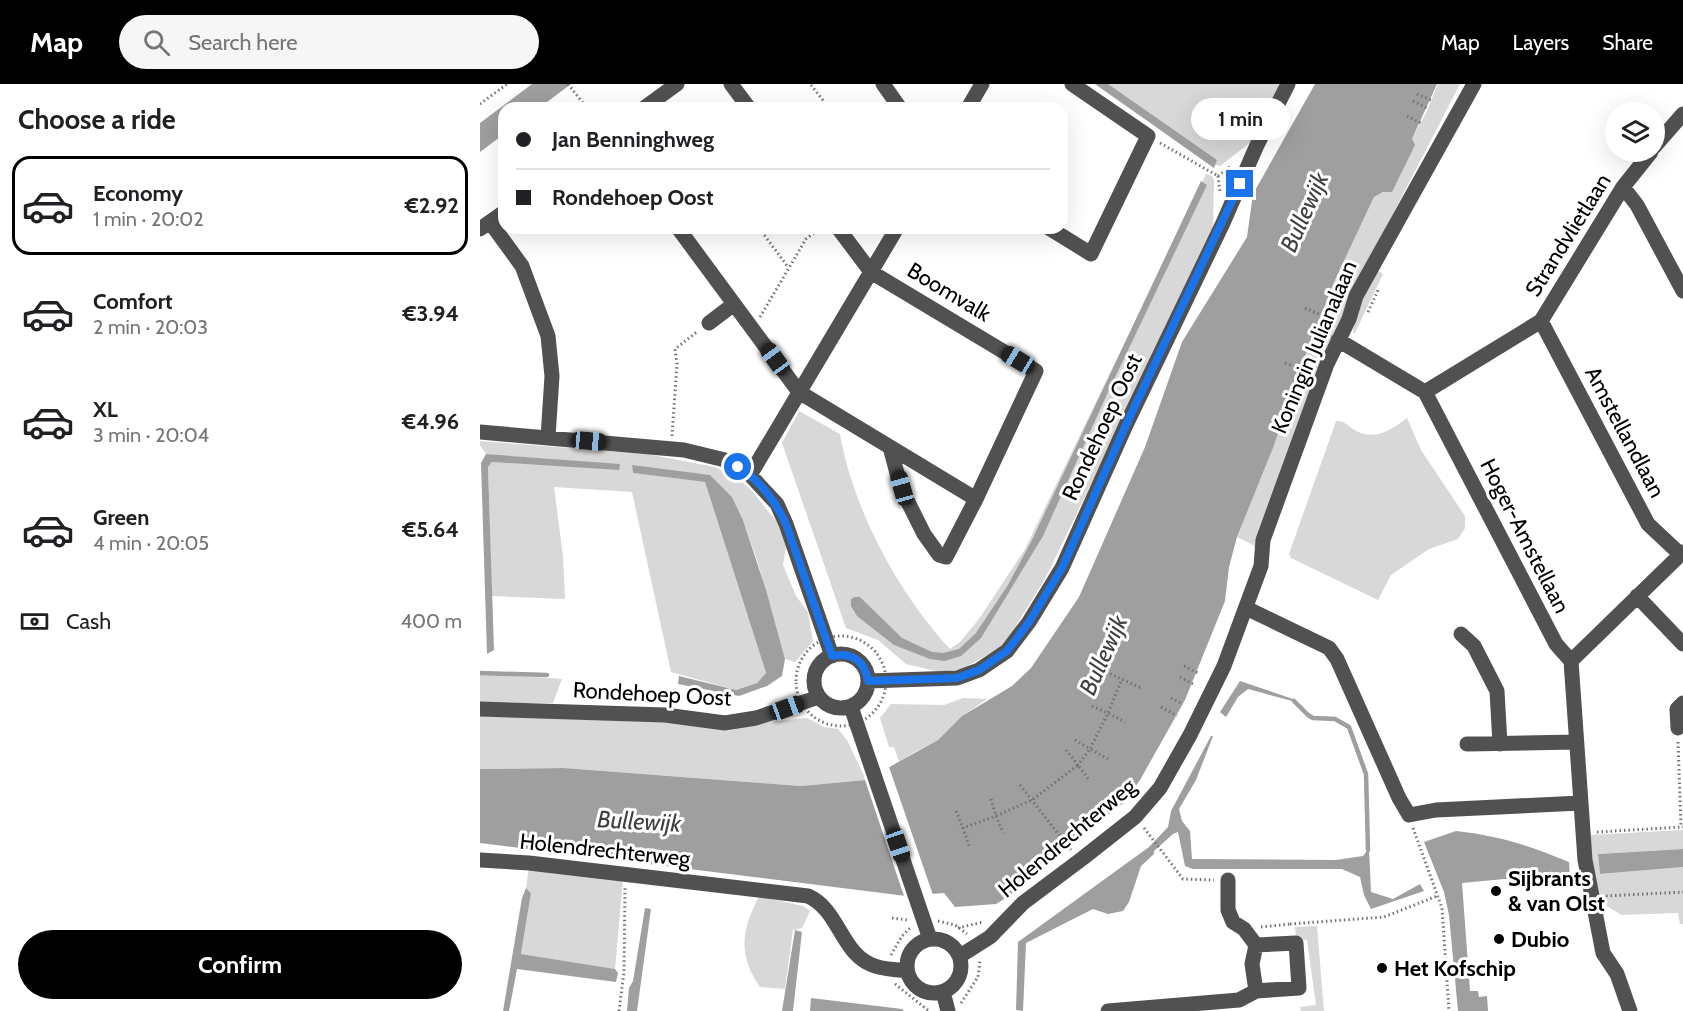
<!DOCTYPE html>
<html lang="en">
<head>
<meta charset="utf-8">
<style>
  :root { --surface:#fff; --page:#f6f6f6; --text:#202124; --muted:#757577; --line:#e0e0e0; --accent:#000 }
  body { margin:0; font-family:Cabin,sans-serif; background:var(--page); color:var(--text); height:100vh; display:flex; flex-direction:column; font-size:22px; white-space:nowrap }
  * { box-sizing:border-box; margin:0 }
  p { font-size:20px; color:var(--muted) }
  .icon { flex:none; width:33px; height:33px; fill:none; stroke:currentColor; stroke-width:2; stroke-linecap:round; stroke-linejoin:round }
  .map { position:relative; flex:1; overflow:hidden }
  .panel { display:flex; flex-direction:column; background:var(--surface); width:480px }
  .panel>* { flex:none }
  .top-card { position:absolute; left:18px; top:18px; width:570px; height:132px; border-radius:18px; box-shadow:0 6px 24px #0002; display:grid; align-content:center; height:132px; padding:0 18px; background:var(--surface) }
  .buttons { position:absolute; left:1125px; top:18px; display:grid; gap:12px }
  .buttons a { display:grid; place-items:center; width:60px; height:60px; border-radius:50%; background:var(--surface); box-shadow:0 6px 24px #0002; font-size:30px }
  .end { position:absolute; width:27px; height:27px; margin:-14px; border:8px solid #1a73e8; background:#fff; box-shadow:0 0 0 3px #fff }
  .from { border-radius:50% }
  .bubble { position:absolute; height:42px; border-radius:21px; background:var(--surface); box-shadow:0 6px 24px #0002; font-size:20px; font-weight:800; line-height:42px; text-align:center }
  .car { position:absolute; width:18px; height:36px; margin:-18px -9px; border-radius:8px; box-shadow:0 0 4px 2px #0007; background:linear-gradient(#222 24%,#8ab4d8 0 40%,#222 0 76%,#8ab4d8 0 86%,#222 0) }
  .top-card b { display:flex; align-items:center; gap:21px; height:57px; font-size:22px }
  .top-card b+b { border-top:2px solid var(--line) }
  .top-card i { width:15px; height:15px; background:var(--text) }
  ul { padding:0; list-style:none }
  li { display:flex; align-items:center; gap:18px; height:99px; margin:0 12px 9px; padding:0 6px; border:3px solid transparent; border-radius:18px }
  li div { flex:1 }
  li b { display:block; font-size:22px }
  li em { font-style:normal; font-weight:800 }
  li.selected { border-color:var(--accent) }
  li>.icon { width:54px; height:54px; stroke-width:1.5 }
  h2 { padding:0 18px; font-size:27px; line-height:72px }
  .pay { display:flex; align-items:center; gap:15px; height:66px; padding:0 18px; font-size:22px }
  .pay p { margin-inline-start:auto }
  .action { display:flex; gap:12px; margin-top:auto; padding:12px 18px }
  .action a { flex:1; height:69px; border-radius:36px; background:var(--accent); color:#fff; font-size:24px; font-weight:800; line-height:69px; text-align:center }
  header { display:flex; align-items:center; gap:36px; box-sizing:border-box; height:84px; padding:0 30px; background:var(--accent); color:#fff }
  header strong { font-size:28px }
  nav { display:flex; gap:33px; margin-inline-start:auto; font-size:21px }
  .search { width:420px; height:54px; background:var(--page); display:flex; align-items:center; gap:15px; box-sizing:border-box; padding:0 21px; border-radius:33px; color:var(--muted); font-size:22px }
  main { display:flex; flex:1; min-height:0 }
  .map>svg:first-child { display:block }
  .green { fill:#d8d8d8 }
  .water { fill:#9f9f9f }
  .pier { fill:#fff }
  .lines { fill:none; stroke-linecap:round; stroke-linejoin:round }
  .stream { stroke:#9f9f9f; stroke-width:4.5 }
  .path { stroke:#737373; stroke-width:3; stroke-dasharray:1.5 3; stroke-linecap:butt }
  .minor { stroke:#515151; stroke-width:15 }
  .route { stroke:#1a73e8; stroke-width:8 }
  .poi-dot { fill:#000; stroke:#fff; stroke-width:2 }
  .labels { text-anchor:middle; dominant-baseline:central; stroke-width:6; stroke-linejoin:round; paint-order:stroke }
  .street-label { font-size:22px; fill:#000; stroke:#fff }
  .poi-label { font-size:22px; font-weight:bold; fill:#000; stroke:#fff; text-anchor:start }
  .water-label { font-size:24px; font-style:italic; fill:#404040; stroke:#fff }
</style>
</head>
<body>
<header>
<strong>Map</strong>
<div class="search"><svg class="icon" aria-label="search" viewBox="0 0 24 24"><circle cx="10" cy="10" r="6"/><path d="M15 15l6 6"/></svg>Search here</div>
<nav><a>Map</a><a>Layers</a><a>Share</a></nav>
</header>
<main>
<section class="panel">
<h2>Choose a ride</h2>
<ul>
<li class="selected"><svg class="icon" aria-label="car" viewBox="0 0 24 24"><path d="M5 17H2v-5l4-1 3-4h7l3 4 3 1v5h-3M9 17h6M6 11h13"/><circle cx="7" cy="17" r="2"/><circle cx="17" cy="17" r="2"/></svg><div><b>Economy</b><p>1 min · 20:02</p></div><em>€2.92</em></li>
<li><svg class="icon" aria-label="car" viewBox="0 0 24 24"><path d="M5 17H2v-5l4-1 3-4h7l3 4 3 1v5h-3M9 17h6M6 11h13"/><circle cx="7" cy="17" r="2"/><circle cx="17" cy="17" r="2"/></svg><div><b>Comfort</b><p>2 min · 20:03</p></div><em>€3.94</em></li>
<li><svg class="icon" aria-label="car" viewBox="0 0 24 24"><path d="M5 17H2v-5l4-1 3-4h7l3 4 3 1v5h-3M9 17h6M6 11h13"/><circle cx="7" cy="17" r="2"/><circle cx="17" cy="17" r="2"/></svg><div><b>XL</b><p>3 min · 20:04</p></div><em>€4.96</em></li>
<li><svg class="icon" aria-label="car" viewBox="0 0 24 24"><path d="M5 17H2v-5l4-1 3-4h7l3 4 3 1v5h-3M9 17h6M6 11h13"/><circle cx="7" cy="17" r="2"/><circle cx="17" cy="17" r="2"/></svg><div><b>Green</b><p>4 min · 20:05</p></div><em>€5.64</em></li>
</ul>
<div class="pay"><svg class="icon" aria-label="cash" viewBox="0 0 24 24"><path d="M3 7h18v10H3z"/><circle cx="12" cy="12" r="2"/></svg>Cash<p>400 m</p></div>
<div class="action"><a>Confirm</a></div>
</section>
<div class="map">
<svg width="1203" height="927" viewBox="0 0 1203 927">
  <rect width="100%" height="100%" fill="#fff"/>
  <!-- green -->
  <path class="green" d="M615 0H805L781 50 740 82 728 78Z
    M958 0H980L886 182 778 447 775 462 757 453 793 364 824 275 855 196 894 113 903 108 946 29Z
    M726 90 732 92 734 96 733 149 565 495 524 561 483 585 460 588 426 580 398 556 366 544 302 359 319 327 360 350C373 425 418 509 470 565L480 558 499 535 545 465Z
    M897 186 903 190 874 251 873 246 880 215Z
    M927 334 941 366 985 432V444L978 455 949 465 911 491 898 516 811 474 809 470 856 337C863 336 867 341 873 345 893 358 910 347 927 334Z
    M0 357 167 370 235 383 256 393 270 405 297 438 306 463 303 481 316 512 328 528 333 557 315 578 305 575 278 479 263 436 252 413 229 391 152 382 153 389 225 398 286 589 277 599 256 606 191 588 152 408 74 403 83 472 85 515 12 512 8 383 12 378 139 385 70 375 6 370 0 361Z
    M0 589 10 590 82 595 73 619H0Z
    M483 614 507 615 482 632 458 656 433 669 419 678 414 663H409L400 634 411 620 464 621Z
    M0 632 186 638 248 647 287 638 327 634 344 643 358 645 367 656 386 696 321 702 84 684 0 685Z
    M1203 746V765L1118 770 1120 790 1203 783V840H1200L1198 829 1141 831 1118 816 1109 751Z
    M49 783 143 795 135 885 41 870 51 809 46 804Z
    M279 812 323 822 330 827 322 844 313 846 305 905 280 903C257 870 262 846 279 812Z
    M837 842 844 927H821L820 923 836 921 827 856 816 855 815 843Z"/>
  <!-- water -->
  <path class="water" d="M52 0H91L59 24H24V50L0 68V39Z
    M615 0H628L737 76 734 84Z
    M835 0H957L932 55 935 61 912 108H903L894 113 855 196 824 275 793 364 757 453 749 483 745 517 705 616 660 696 644 719 554 787 548 792 547 799 521 817 516 820 475 823 464 809 426 812 0 759V685L84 684 321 702 386 696 458 656 482 632 532 602 551 584 599 513 665 363 702 258 767 153 773 110Z
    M721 97 727 101 628 308 563 452 501 554 481 572 465 577 450 575 414 561 377 532 371 522V515L375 513H380L422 554 452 568 463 569 479 565 496 549 528 501 553 454Z
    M6 370 140 380 139 386 12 378 8 383 14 566 7 570 1 379Z
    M152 381 230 391 252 413 263 436 286 506 305 575 302 592 287 602 259 612 198 600 199 592 256 606 277 599 286 589 225 398 153 389Z
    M760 597 816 616 812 617 768 605 758 613 746 633 740 628Z
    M731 652H733L716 696 699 725 702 737 710 747 712 775 856 776 883 772 889 764 891 808 913 815 940 800 944 807 891 825 884 811 880 793 862 785H713L705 782 698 748 693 750 674 767V770L661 782 649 818 643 827 628 830 613 825 546 859 543 927 536 926 538 858 669 763 688 743 691 727Z
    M976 747C1020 752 1048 761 1089 778L1090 794 1036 797 1035 794 982 799 990 907H998L999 913 1007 912 1008 927H978L969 831 964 808 944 758Z
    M1203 765V783L1120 790 1118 770Z
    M46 804 51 809 41 870 135 885 138 889 136 898 37 885 29 927H23L42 814Z
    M165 824 171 825 157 927H147L149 904 153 897Z
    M315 846 322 848 313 927H302Z
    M331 914 422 925 424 927H330Z"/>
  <!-- pier -->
  <path class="pier" d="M408 680 454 814 425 815 384 693Z"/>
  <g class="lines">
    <!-- stream -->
    <path class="stream" d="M0 589 67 591
      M814 617 828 631 833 634 855 635 869 643 886 690 888 766"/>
    <!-- path -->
    <path class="path" d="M88 0 107 24
      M331 1 349 24
      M937 10 953 17
      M933 17 949 25
      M0 20 27 0
      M927 32 943 40
      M680 59 738 92
      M738 92 751 82
      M738 92 740 108
      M279 144 308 183
      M825 224 843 232
      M888 228 899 204
      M280 233 326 155 340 144
      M805 279 822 285
      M192 352 197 280 195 265 218 247
      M316 597a45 45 0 1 1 90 0a45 45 0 1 1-90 0Z
      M704 582 718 589
      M626 588 661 604
      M700 593 713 600
      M691 614 703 620
      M612 622 628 629 642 595
      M681 623 697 632
      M595 656 610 665 628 629 645 638
      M1198 658 1201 743
      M586 666 598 681 610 665 628 675
      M540 701 591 766
      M511 715 516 732 552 716 598 681 609 696
      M476 727 483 744
      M664 744 703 795 734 796
      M933 744 962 824 969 927
      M1117 748 1203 743
      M489 762 483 744 516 732 523 749
      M526 798 537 790 547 788 586 759 641 715 649 703
      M1126 812 1203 808
      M412 834 428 836
      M458 837 475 841 487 850
      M810 840 904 833 957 812
      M781 843 810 840
      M478 844 503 838
      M411 871 422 852 431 843
      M415 900 449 927
      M481 919 498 893 500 877
      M139 927 144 888 145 804"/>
    <!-- minor -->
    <path class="minor" d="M251 0 269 24
      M403 0 420 24
      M164 24 197 0
      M488 24 502 0
      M1174 63 1203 30
      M1143 103 1157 121 1203 207
      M10 138 42 182 68 252 72 292 68 353
      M198 144 319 308 496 415 556 287 391 188 358 144
      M569 144 611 170 668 52 592 0
      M0 145 24 128
      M1061 237 1168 440 1201 471
      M229 239 254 220
      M858 256 945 308 1076 560 1091 577 1105 776 1123 869 1137 890 1150 927
      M945 308 1061 237 1143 103 1171 68
      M0 348 204 366 245 376 270 391 297 420 306 440 352 572
      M410 363 421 404 444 450 459 471 466 473 496 415
      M270 391 417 144
      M1157 512 1203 560
      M766 524 849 564 857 575 919 714 929 731 956 726 1100 719
      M981 550 994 562 1017 607 1020 660
      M334 597a27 27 0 1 1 54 0a27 27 0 1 1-54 0Z
      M1091 577 1203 468
      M388 597 477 594 499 586 527 567 549 538 582 484 646 341 743 139 777 61 808 0
      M371 623 450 855
      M0 625 185 631 245 639 276 634 339 613
      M1198 644 1197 625 1203 619
      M987 660 1096 658
      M0 776 49 779 328 812C358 825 361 867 390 880 401 886 415 885 427 887
      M748 796V826L753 838 764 845 776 861 772 880 776 907
      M427 882a27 27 0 1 1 54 0a27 27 0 1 1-54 0Z
      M480 872 510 853 543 819 603 774 655 733 680 704 710 651 744 582 781 482 783 456 847 280 869 235 876 212 994 0
      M463 908 468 927
      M628 927 759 916 776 907 819 904 816 859 776 861"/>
  </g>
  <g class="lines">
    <!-- route -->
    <path class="route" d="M258 383C280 396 295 417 306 440L352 572C372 568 385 577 388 597L477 594 499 586 527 567 549 538 582 484 646 341 760 100"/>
  </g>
  <!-- markers -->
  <g class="poi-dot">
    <circle cx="1016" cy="807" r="6"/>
    <circle cx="1019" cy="855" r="6"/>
    <circle cx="902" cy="884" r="6"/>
  </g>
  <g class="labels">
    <!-- street labels -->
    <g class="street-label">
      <text transform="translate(1088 151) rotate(-58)">Strandvlietlaan</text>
      <text transform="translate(469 208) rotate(31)">Boomvalk</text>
      <text transform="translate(834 263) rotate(-67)">Koningin Julianalaan</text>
      <text transform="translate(622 343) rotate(-65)">Rondehoep Oost</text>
      <text transform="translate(1145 348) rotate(62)">Amstellandlaan</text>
      <text transform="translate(1045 452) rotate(63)">Hoger-Amstellaan</text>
      <text transform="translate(172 610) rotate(3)">Rondehoep Oost</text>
      <text transform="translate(587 754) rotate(-40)">Holendrechterweg</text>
      <text transform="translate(125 766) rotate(6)">Holendrechterweg</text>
    </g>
    <!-- poi labels -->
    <g class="poi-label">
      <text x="1028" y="794">Sijbrants<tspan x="1028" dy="25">&amp; van Olst</tspan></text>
      <text x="1031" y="855">Dubio</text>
      <text x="914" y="884">Het Kofschip</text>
    </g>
    <!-- water labels -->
    <g class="water-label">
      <text transform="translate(824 128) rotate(-66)">Bullewijk</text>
      <text transform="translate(623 571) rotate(-66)">Bullewijk</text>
      <text transform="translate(159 737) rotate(3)">Bullewijk</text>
    </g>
  </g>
</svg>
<div class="buttons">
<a><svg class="icon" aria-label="layers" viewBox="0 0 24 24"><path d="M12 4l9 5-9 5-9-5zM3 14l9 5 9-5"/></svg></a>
</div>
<i class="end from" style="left:258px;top:383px"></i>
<i class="end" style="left:760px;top:100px"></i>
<div class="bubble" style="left:711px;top:14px;width:99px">1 min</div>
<i class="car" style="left:295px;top:275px;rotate:324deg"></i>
<i class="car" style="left:538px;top:276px;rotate:301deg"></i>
<i class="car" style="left:109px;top:357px;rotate:95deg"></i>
<i class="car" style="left:422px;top:404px;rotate:344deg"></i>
<i class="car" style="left:307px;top:624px;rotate:70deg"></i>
<i class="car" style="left:418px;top:761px;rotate:161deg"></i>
<div class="top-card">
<b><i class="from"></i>Jan Benninghweg</b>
<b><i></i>Rondehoep Oost</b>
</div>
</div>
</main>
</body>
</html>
